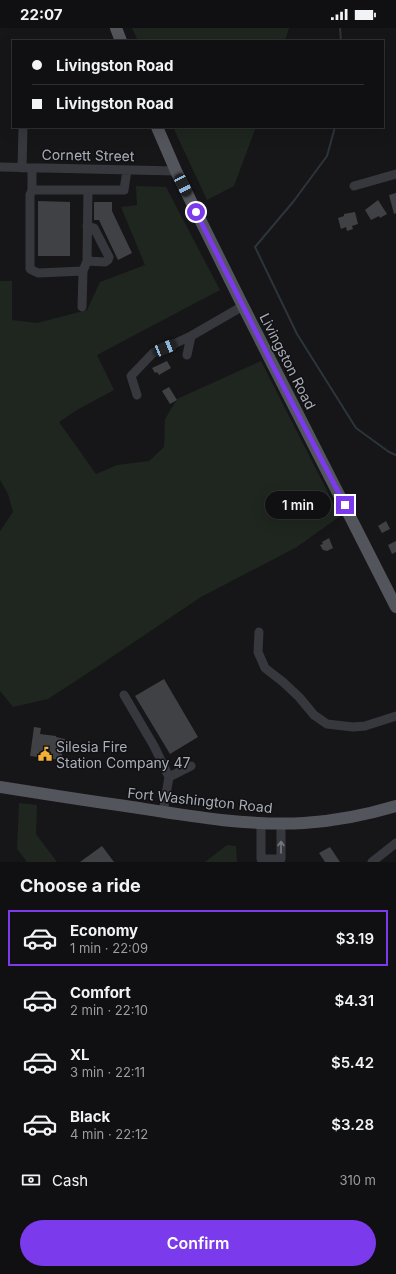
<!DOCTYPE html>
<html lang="en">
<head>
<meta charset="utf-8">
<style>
  :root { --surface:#101012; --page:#19191b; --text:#f1f3f6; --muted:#9c9d9f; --line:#303032; --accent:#7c3aed }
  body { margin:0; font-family:Inter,sans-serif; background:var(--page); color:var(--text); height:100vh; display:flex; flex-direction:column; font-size:15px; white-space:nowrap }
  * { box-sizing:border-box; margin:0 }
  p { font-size:13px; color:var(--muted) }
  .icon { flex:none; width:22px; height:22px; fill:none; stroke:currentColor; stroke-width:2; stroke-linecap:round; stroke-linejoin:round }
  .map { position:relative; height:834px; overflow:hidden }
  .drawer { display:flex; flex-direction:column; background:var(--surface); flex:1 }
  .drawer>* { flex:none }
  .banner { position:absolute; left:12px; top:12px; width:372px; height:88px; border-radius:0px; box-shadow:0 4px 16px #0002,0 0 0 1px var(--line); display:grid; align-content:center; height:88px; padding:0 20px; background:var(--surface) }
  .end { position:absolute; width:18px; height:18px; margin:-9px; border:5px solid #7c3aed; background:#fff; box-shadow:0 0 0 2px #fff }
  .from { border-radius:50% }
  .bubble { position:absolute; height:28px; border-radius:14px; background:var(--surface); box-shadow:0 4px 16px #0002,0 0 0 1px var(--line); font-size:13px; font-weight:600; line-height:28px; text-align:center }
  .car { position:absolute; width:12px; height:24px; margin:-12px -6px; border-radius:5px; box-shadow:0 0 3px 1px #0007; background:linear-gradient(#222 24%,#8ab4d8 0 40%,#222 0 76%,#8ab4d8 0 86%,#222 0) }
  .banner b { display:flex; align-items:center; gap:14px; height:38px; font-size:15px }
  .banner b+b { border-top:1px solid var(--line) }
  .banner i { width:10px; height:10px; background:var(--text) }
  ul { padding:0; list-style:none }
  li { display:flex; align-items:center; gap:12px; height:56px; margin:0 8px 6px; padding:0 12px; border:2px solid transparent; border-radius:0px }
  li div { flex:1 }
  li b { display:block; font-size:15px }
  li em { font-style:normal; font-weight:600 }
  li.current { border-color:var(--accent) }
  li>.icon { width:36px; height:36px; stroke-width:1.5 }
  h2 { padding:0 20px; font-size:18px; line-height:48px }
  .pay { display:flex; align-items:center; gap:10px; height:44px; padding:0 20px; font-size:15px }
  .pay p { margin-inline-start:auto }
  .button { display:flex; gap:8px; margin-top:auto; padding:8px 20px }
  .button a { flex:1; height:46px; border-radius:24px; background:var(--accent); color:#fff; font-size:16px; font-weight:600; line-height:46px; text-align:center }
  .status { display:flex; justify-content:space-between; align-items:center; height:28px; padding:0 20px; background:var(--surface); direction:ltr }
  .status svg { height:11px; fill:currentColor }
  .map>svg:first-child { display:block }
  .green { fill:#1e261f }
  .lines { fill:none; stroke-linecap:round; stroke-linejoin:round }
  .stream { stroke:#2c353c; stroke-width:2 }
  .building { fill:#404145 }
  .minor { stroke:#37383d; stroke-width:9 }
  .major { stroke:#53555c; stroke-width:12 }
  .oneway { stroke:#757881 }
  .route { stroke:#7c3aed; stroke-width:5 }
  .labels { text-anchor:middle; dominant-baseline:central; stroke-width:3; stroke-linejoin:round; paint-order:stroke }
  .street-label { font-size:14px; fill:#a8adb8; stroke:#111113 }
  .poi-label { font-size:14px; fill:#a8adb8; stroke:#111113; text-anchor:start }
</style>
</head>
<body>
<div class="status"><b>22:07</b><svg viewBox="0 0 49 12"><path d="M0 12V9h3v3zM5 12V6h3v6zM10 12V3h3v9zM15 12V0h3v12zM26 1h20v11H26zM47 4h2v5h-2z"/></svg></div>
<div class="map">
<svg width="396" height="834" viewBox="0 0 396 834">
  <rect width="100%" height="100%" fill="#161618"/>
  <!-- green -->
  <path class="green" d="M132 0H289L285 13H138Z
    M173 99H256L234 158 207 172Z
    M136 158 166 159 220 262 97 327 114 362 77 382 59 394 96 446 117 437 149 433 164 419 165 391 177 371 261 333 340 488 297 519 201 569 94 641 48 671 13 679 0 663V503L13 484 8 466 0 452V253H12V292L37 295 87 282 100 254 145 237 121 179 137 177Z
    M19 775 37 777 36 806 57 834H27L17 821Z
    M227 817 236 818 237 834H205Z"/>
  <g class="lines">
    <!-- stream -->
    <path class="stream" d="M340 0 341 13
      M335 99 327 128 293 174 255 219 297 306 356 400 389 424 396 427"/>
  </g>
  <!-- building -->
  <path class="building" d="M396 165V185L394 186 389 167Z
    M378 172 387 186 380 190 379 188 371 192 365 182Z
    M38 173 70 174V228H38Z
    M94 174H112V183L132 225 118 232 99 192H94Z
    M355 184 358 196 352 198 353 201 347 203 346 199 341 201 338 190 344 188V186Z
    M167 333 171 340 159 347 157 344 155 345 152 340Z
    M169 359 177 372 170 376 162 363Z
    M386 493 390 501 382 505 378 498Z
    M329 510 333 520 327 523 323 522 320 517 323 516 322 514Z
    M396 513V524L392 526 388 517Z
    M164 651 198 709 170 726 135 668Z
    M34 699 41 700 40 706 56 708V709L65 711 61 732 30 728Z
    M102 818 114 834H80Z
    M330 819 340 834H325L319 825Z"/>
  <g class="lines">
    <!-- minor -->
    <path class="minor" d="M0 139 176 143
      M22 140 23 99
      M32 140V162L30 167V241L38 245 83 243 87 233 88 162H32
      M354 158 396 146
      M88 162H124L127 142
      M87 233 105 234 108 232 109 229 94 200 87 198
      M82 279 83 243
      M187 327 191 308 243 278
      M137 367 131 348 153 325 176 315 191 308
      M259 604 258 624 265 640 283 654 299 669 314 687 327 696 353 699 365 698 396 688
      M124 667 154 718 169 749
      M163 784 169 749 191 738
      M261 795V831H281V796
      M372 834 396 815"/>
    <!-- major -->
    <path class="major" d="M116 0 121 13
      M157 99 176 143 243 278 396 579
      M0 759C44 766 88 773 132 779 189 788 246 798 304 795 335 793 366 787 396 778"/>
  </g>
  <!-- one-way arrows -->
  <defs><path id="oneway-shaft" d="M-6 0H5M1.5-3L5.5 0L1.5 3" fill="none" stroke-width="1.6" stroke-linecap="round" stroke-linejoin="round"/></defs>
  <use class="oneway" href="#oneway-shaft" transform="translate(281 819) rotate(-90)"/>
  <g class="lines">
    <!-- route -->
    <path class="route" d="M196 184 274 340 345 477"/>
  </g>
  <!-- icons -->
  <defs>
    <symbol id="civic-bare" viewBox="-9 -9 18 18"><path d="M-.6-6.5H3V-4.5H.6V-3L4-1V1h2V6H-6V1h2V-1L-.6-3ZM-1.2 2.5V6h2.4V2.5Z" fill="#f2b134" stroke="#111113" stroke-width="2.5" paint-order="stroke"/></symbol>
  </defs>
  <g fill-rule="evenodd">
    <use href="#civic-bare" x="35" y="716" width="20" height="20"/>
  </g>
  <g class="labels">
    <!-- street labels -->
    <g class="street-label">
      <text transform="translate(88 127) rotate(1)">Cornett Street</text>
      <text transform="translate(288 333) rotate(63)">Livingston Road</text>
      <text transform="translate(200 772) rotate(6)">Fort Washington Road</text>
    </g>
    <!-- poi labels -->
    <g class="poi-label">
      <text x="56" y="718">Silesia Fire<tspan x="56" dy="16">Station Company 47</tspan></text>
    </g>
  </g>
</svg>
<i class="end from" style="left:196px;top:184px"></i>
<i class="end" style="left:345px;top:477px"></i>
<div class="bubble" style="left:265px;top:463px;width:66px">1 min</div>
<i class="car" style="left:183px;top:157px;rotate:154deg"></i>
<i class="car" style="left:165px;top:320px;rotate:68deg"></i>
<div class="banner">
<b><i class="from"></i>Livingston Road</b>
<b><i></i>Livingston Road</b>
</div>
</div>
<section class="drawer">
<h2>Choose a ride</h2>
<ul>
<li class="current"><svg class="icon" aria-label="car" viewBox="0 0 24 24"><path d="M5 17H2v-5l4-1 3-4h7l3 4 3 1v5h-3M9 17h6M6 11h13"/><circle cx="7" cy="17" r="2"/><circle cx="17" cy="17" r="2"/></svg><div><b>Economy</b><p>1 min · 22:09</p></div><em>$3.19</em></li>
<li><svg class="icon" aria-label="car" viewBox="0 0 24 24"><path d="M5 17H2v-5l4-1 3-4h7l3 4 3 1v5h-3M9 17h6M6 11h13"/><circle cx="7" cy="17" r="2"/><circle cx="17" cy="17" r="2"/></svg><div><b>Comfort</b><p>2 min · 22:10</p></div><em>$4.31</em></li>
<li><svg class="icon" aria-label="car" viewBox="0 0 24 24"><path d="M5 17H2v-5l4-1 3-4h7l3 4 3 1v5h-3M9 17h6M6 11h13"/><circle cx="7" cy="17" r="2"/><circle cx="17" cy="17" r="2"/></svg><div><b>XL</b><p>3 min · 22:11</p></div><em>$5.42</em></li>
<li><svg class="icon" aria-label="car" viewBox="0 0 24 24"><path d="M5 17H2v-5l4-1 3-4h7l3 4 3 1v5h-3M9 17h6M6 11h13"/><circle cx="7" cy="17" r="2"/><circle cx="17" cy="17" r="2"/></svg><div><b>Black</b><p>4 min · 22:12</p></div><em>$3.28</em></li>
</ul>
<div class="pay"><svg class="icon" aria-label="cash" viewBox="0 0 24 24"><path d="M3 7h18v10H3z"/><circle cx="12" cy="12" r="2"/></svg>Cash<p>310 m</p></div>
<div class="button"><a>Confirm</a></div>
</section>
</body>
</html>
